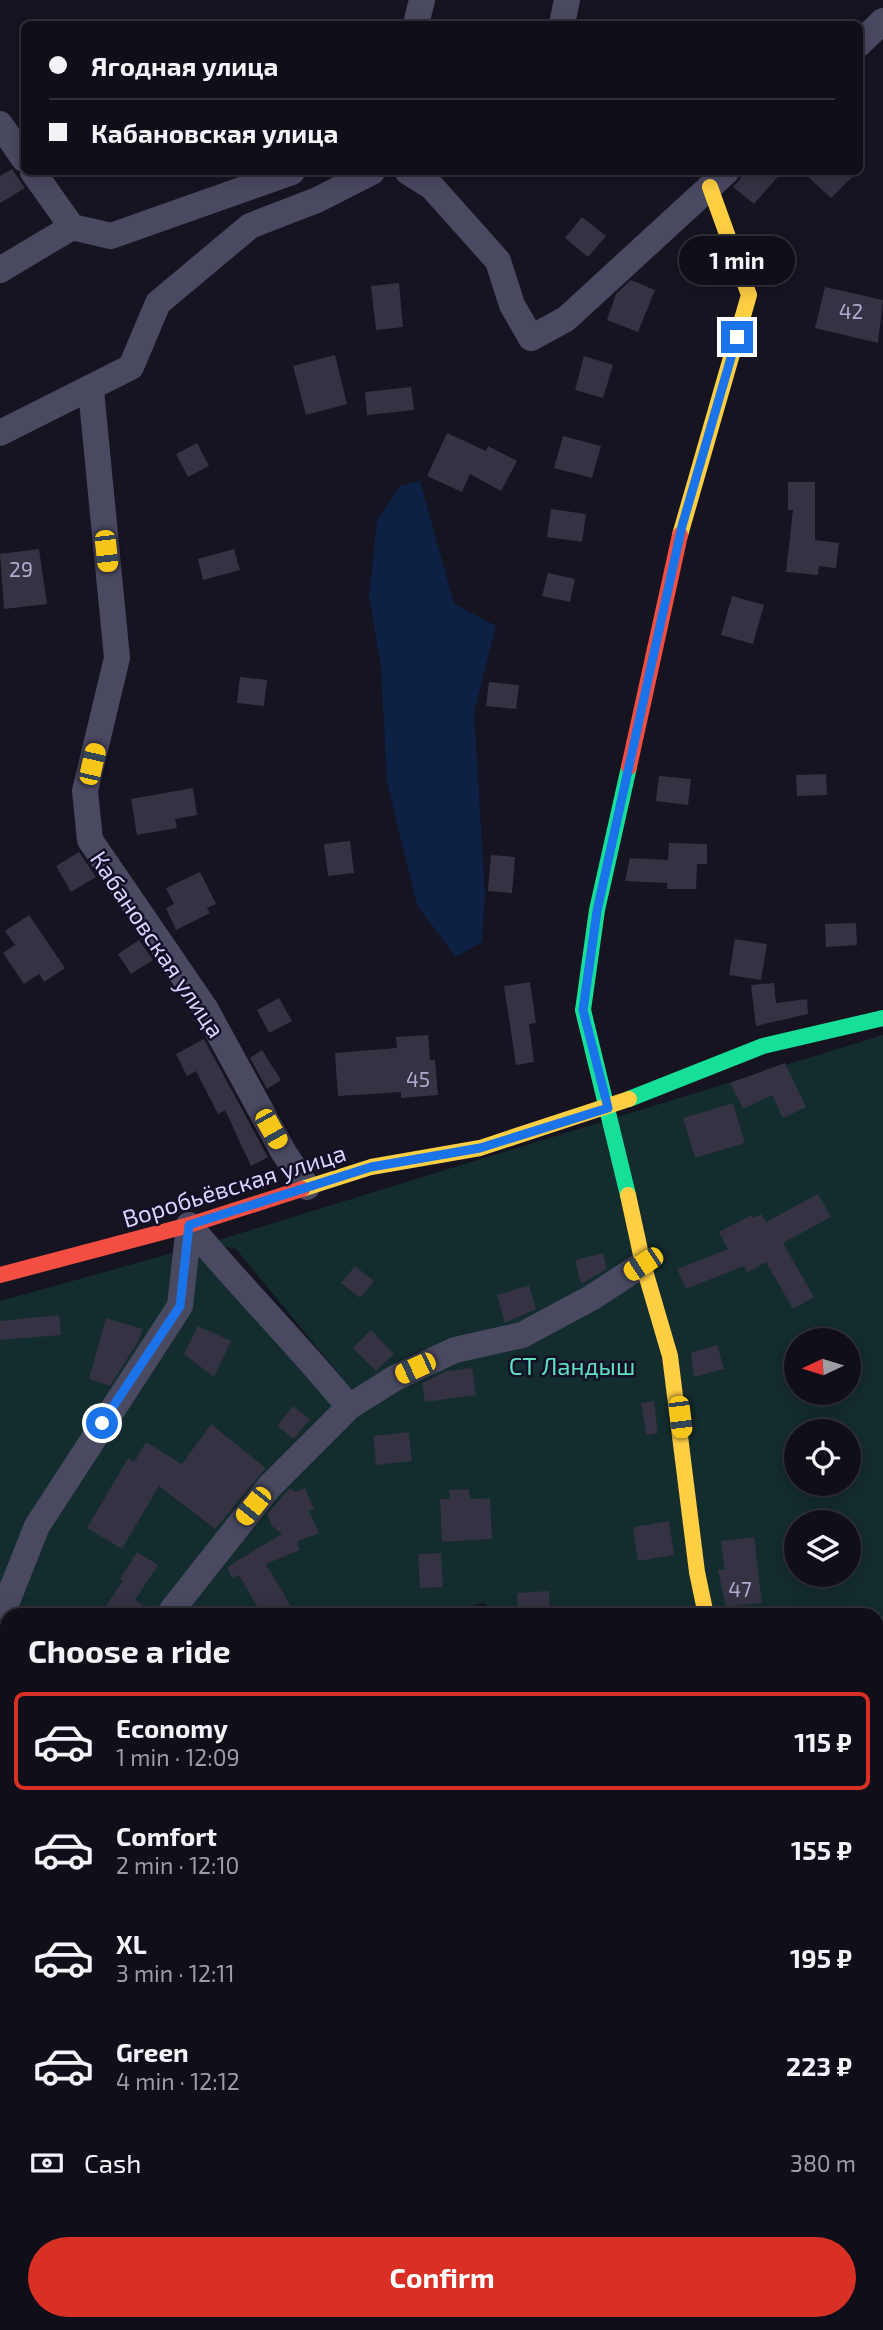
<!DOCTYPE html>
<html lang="en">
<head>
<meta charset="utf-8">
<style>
  :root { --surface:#100f19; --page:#191822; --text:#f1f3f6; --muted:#9c9ca2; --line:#302f38; --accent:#d93025 }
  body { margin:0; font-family:"Exo 2",sans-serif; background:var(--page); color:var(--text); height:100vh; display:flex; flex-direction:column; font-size:26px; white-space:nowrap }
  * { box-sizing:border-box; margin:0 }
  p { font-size:23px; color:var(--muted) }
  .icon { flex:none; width:38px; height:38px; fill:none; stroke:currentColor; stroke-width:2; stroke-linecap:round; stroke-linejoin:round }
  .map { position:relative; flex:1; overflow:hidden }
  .details { position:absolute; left:0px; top:1608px; width:884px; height:723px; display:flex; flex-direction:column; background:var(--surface); border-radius:21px 21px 0 0; box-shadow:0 4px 18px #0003,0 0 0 2px var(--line) }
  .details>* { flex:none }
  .banner { position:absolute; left:21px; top:21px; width:842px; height:154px; border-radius:10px; box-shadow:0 4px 18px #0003,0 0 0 2px var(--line); display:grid; align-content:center; height:154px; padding:0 28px; background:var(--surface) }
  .needle { width:46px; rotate:266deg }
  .fabs { position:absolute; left:784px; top:1328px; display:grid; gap:14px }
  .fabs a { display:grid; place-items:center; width:77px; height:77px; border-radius:50%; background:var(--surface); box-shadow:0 4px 18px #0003,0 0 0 2px var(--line); font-size:35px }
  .end { position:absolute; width:32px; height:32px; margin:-16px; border:9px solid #1a73e8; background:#fff; box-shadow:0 0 0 4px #fff }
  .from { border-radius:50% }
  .bubble { position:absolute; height:49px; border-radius:24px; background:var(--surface); box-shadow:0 4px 18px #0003,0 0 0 2px var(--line); font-size:23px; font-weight:700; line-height:49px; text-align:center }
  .car { position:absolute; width:21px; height:42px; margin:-21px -10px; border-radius:9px; box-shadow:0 0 5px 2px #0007; background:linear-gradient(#f5c518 24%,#345 0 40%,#f5c518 0 76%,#345 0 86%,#f5c518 0) }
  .banner b { display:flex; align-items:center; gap:24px; height:66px; font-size:26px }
  .banner b+b { border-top:2px solid var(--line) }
  .banner i { width:18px; height:18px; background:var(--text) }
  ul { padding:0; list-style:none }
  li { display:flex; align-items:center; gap:21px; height:98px; margin:0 14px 10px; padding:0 14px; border:4px solid transparent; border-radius:10px }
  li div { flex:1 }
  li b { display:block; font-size:26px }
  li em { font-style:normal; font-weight:700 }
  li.active { border-color:var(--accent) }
  li>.icon { width:63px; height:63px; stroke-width:1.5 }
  h2 { padding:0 28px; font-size:32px; line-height:84px }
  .pay { display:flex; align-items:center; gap:18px; height:77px; padding:0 28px; font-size:26px }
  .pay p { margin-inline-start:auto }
  .cta { display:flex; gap:14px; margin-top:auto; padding:14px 28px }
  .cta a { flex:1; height:80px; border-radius:42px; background:var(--accent); color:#fff; font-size:28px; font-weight:700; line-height:80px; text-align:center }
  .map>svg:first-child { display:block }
  .green { fill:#132c2d; fill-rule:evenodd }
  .water { fill:#0d2144 }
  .building { fill:#343243 }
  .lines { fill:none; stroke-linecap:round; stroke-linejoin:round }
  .street { stroke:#4a4962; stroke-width:26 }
  .fast { stroke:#16e098; stroke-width:16 }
  .slow { stroke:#ffcf43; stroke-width:16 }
  .jam { stroke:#f24e42; stroke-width:16 }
  .route { stroke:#1a73e8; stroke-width:9 }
  .labels { text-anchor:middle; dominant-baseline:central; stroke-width:5; stroke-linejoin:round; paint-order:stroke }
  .number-label { font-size:21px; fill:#b0acd0 }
  .street-label { font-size:24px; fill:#d9d4ff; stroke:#130f26 }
  .park-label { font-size:24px; fill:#5fe0c0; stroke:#130f26 }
</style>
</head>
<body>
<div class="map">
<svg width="883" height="2330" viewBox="0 0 883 2330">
  <rect width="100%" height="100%" fill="#161421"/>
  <!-- green -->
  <path class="green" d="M883 1035V2330H584V2324H877V1615H497L483 1603 440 1615H7V2324H498L496 2330H0V1301L209 1243ZM210 1243 236 1249 342 1378ZM796 1340H849V1393H796ZM796 1432H849V1484H796ZM796 1522H849V1575H796Z"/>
  <!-- water -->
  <path class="water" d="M420 481 454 604 496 626 474 712 485 894 482 942 456 957 417 905 387 782 381 668 369 596 377 521 400 486Z"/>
  <!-- building -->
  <path class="building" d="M12 169 25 188 0 203V176Z
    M746 172H782L754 204 733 187Z
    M803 172H857L831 198Z
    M582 217 606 236 588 257 565 238Z
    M631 280 655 290 638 332 607 320 616 294Z
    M399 283 403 327 376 330 371 286Z
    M825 287 883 300 878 343 815 328Z
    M335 355 347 404 306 415 293 366Z
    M584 356 613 365 603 398 575 390Z
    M411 387 414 410 367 415 365 392Z
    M447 433 486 451 488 446 517 461 501 491 470 474 462 492 427 476Z
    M563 436 601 446 592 478 554 468Z
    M197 443 209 466 188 477 176 454Z
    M788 482H815V540L839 543 836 568 819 566 818 575 786 572 793 510H788Z
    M551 509 586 514 582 542 547 537Z
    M39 549 47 604 4 609 0 554Z
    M234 549 240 570 203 580 198 559Z
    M548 573 575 579 570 602 542 596Z
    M732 596 764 605 753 644 721 635Z
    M240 677 267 680 264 706 237 703Z
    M489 682 519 685 516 709 486 706Z
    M826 774 827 795 797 796 796 775Z
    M659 776 691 779 688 805 656 801Z
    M193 788 197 815 175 819 177 828 137 835 131 799Z
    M350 841 354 873 328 876 324 844Z
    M669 843 707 844V864H697L696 889H667V883L625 881 630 858 668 860Z
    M79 852 96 877 71 892 56 866Z
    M491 855 515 857 512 893 488 891Z
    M200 872 216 904 207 908 210 913 176 930 166 908 174 904 166 888Z
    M29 915 65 968 44 982 39 974 24 984 3 953 15 945 5 931Z
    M856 923 857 945 826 947 825 924Z
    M735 939 767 944 761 980 729 975Z
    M139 940 153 960 131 974 118 954Z
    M530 982 536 1023 529 1024 534 1062 516 1065 504 986Z
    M774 983 776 1003 807 999 808 1014 756 1026 751 985Z
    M279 998 292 1021 269 1033 257 1010Z
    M428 1035 430 1060H435L438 1095 401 1098V1092L338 1096 335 1053 397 1048 396 1037Z
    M204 1039 268 1157 251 1166 225 1110 218 1114 196 1071 187 1076 176 1054Z
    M262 1050 281 1080 267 1089 250 1058Z
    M785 1063 806 1107 783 1118 772 1095 743 1109 730 1083Z
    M733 1103 745 1143 695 1158 683 1118Z
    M818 1194 831 1217 783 1243 814 1297 793 1309 766 1262 747 1273 744 1266 686 1289 677 1269 728 1249 719 1232 752 1215 754 1218 761 1214 766 1222Z
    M603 1253 607 1269 581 1284 575 1260Z
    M355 1266 374 1281 360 1298 341 1283Z
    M529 1285 536 1309 505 1323 497 1295Z
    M59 1315 61 1335 0 1340V1321Z
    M106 1318 143 1329 139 1340 110 1386 89 1379Z
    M198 1326 231 1341 214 1377 184 1354Z
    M371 1330 394 1354 376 1371 353 1348Z
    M717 1345 724 1369 694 1377 691 1353Z
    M472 1368 476 1395 425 1402 422 1383 447 1371Z
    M654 1401 658 1433 646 1435 641 1403Z
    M293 1406 310 1419 294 1439 277 1426Z
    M211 1424 266 1468 215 1529 159 1486 122 1549 87 1528 128 1458 134 1462 146 1442 182 1464Z
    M409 1432 412 1461 376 1465 373 1436Z
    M290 1488 295 1492 305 1488 314 1509 309 1511 319 1533 297 1542 300 1550 266 1564 296 1615H262L239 1575 232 1578 227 1567 282 1534 272 1526 267 1514Z
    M469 1489 470 1499 490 1498 492 1539 442 1542 440 1499H450L449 1490Z
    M669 1521 674 1555 638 1561 633 1527Z
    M754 1537 762 1603 726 1607 718 1570H725L721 1541Z
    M137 1552 158 1565 135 1600 157 1615H99L123 1581 120 1579Z
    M441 1553 443 1587 420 1588 418 1554Z
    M549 1591 550 1611 518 1613 517 1593Z"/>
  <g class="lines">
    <!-- street -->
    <path class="street" d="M416 24 422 0
      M562 24 567 0
      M859 44 883 21
      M0 124 24 159
      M33 172 72 227
      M408 172 432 187 498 261 512 305 531 338 566 319 726 172
      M0 270 72 227 111 236 292 172
      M91 390 117 658 85 791 90 840 205 1008 284 1153 307 1187
      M0 433 131 367 158 303 250 226 317 200 372 172
      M189 1225C240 1287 298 1344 349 1407
      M172 1610 269 1487 349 1407 395 1378 455 1350 522 1335 591 1298 643 1264
      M0 1619 37 1526 180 1306 189 1225
      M0 1978 7 1975
      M877 2138 883 2165
      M0 2200 7 2199
      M697 2324 699 2330
      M164 2330 165 2324"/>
    <!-- fast -->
    <path class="fast" d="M629 1099 763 1046 883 1018
      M628 1195 583 1010 597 910 629 767"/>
    <!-- slow -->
    <path class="slow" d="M680 535 749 295 710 187
      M302 1189 371 1167 480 1148 629 1099
      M628 1195 643 1264 670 1356 697 1572 706 1615"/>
    <!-- jam -->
    <path class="jam" d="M629 767 680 535
      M0 1275 189 1225 302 1189"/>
  </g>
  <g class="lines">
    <!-- route -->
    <path class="route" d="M102 1423 180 1306 189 1225 371 1167 480 1148 608 1108 583 1010 597 911 682 526 737 337"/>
  </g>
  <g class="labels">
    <!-- number labels -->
    <g class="number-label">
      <text x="851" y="310">42</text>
      <text x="21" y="568">29</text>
      <text x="418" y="1078">45</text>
      <text x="740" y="1588">47</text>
    </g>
    <!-- street labels -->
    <g class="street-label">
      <text transform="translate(158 944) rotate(56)">Кабановская улица</text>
      <text transform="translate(234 1185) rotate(-17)">Воробьёвская улица</text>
    </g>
    <!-- park labels -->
    <g class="park-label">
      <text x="572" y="1365">СТ Ландыш</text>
    </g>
  </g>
</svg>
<div class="fabs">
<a><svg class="needle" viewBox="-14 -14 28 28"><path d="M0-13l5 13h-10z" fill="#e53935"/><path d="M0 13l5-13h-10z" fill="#9c9ca2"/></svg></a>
<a><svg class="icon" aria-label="locate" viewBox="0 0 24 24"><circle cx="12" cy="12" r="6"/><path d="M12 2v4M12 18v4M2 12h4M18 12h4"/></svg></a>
<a><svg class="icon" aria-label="layers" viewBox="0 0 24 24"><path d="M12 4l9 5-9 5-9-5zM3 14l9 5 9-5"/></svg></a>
</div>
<i class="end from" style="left:102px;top:1423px"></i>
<i class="end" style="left:737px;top:337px"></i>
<div class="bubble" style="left:679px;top:236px;width:116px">1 min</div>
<i class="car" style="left:106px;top:551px;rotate:174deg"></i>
<i class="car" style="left:92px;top:764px;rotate:13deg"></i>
<i class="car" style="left:271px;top:1129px;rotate:151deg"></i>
<i class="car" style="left:643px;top:1264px;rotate:237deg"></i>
<i class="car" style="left:415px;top:1368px;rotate:245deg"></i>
<i class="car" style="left:680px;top:1417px;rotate:173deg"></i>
<i class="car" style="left:253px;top:1506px;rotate:219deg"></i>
<div class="banner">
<b><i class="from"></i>Ягодная улица</b>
<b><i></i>Кабановская улица</b>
</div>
<section class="details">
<h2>Choose a ride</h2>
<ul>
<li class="active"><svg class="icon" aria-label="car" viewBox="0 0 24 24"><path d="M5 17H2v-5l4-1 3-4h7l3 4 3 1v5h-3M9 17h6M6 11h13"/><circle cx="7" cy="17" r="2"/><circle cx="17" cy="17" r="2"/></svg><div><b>Economy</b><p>1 min · 12:09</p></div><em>115 ₽</em></li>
<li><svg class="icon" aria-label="car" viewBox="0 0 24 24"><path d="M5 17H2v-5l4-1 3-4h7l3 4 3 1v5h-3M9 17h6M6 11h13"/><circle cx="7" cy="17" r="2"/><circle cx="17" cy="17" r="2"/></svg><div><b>Comfort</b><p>2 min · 12:10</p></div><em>155 ₽</em></li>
<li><svg class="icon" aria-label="car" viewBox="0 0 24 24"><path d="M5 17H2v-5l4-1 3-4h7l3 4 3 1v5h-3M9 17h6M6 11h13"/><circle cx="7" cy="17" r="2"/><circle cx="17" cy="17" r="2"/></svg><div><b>XL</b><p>3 min · 12:11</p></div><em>195 ₽</em></li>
<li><svg class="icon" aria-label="car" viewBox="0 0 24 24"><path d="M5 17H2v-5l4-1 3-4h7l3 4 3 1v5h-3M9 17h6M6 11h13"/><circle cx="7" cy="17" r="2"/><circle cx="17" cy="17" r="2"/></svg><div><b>Green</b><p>4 min · 12:12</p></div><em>223 ₽</em></li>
</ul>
<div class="pay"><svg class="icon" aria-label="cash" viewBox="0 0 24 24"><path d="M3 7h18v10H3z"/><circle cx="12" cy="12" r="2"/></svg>Cash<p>380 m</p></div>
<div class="cta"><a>Confirm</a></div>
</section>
</div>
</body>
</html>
